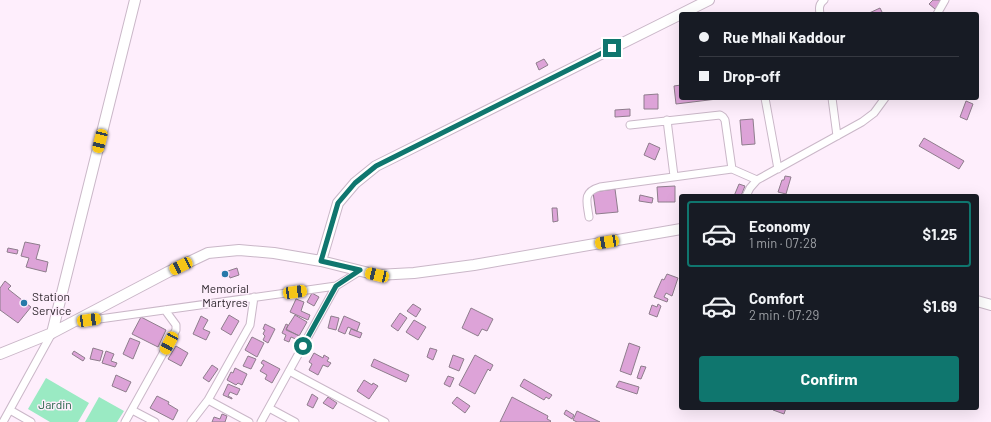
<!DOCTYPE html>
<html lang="en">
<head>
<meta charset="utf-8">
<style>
  :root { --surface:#171b24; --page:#20242c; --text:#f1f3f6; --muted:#9ea1a6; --line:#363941; --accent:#0f766e }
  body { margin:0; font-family:Barlow,sans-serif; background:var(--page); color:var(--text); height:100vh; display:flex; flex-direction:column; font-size:15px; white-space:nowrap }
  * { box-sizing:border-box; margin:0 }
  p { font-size:13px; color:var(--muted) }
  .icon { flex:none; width:22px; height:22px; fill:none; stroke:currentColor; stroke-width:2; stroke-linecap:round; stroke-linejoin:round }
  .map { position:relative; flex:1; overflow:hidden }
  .side { position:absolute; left:679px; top:194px; width:300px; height:216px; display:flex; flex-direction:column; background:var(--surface); border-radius:4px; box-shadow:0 4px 16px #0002 }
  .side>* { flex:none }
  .banner { position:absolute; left:679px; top:12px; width:300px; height:88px; border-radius:4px; box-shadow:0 4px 16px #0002; display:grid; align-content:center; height:88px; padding:0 20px; background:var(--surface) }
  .end { position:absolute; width:18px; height:18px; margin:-9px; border:5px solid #0f766e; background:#fff; box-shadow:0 0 0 2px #fff }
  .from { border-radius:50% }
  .car { position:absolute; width:12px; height:24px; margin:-12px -6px; border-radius:5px; box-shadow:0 0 3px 1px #0007; background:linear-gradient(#f5c518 24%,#345 0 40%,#f5c518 0 76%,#345 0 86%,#f5c518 0) }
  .banner b { display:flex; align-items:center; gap:14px; height:38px; font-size:15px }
  .banner b+b { border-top:1px solid var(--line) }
  .banner i { width:10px; height:10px; background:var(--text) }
  ul { padding:7px 0 0; list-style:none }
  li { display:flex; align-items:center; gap:12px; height:66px; margin:0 8px 6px; padding:0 12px; border:2px solid transparent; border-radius:4px }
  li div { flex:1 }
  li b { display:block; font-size:15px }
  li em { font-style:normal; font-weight:700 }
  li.selected { border-color:var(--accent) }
  li>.icon { width:36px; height:36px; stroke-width:1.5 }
  .primary-button { display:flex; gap:8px; margin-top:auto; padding:8px 20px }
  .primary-button a { flex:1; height:46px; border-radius:4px; background:var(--accent); color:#fff; font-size:16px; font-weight:700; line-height:46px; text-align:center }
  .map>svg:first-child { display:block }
  .green { fill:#9aeac3 }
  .building { fill:#dda3d8; stroke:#8e7d8c }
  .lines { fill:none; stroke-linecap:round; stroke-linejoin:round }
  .street-casing { stroke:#cab7c8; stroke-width:9 }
  .secondary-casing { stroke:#cab7c8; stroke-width:12 }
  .street { stroke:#fff; stroke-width:7 }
  .secondary { stroke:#fff; stroke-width:10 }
  .route { stroke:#0f766e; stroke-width:5 }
  .poi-dot { fill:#2679a9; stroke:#feeefc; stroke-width:1.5 }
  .labels { text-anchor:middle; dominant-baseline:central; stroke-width:3; stroke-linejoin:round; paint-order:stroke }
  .poi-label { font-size:12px; fill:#2e272d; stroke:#feeefc }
  .park-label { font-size:12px; fill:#246247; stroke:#feeefc }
</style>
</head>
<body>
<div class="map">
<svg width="991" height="422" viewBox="0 0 991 422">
  <rect width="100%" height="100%" fill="#feeefc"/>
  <!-- green -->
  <path class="green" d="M46 378 89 403 78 422H50L28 409Z
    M99 397 124 411 117 422H85Z"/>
  <!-- building -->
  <path class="building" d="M933 0H943L935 9 929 4Z
    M880 8 883 14H867Z
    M544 59 548 65 539 70 536 63Z
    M681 85V98L717 99 676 104 674 86Z
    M658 94V109H644V95Z
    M966 101 973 104 967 120 960 117Z
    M630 109V116L615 117V110Z
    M753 119 755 144 742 145 740 120Z
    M924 138 964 161 959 169 919 146Z
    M649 143 660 148 655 160 644 155Z
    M785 176 791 177 786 194 778 192 782 180H784Z
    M739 184 745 186 741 196H734Z
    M675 186V202H658L657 187Z
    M615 189 618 212 596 214 593 192Z
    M640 195 653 198 652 203 639 201Z
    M552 208H557L558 221 553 222Z
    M25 242 40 245 36 259 48 262 46 272 26 267 29 258 21 256Z
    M8 248 18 250 17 254 7 252Z
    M237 268 239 275 230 278 228 271Z
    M667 274 678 278 672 296 666 293 664 297 668 299 667 302 654 297 662 279 664 280Z
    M5 281 11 286 8 289 31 307 18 323 0 310V288Z
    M312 293 319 297 314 306 307 302Z
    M296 299 304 302 301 311 310 315 308 320 290 312Z
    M413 304 421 309 416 317 407 311Z
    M658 304 661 306 657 317 649 314 652 305 657 307Z
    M471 308 493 319 487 331 482 329 478 336 462 328Z
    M400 313 407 318 398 331 391 326Z
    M229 315 239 321 231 335 221 329Z
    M295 315 307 322 299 336 286 329Z
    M201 316 208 320 203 329 210 332 206 340 193 334Z
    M331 316 339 318 336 330 328 328Z
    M344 316 360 323 357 331 348 327 345 334 338 331Z
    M141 317 166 330 158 347 132 334Z
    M414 320 426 327 418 340 406 332Z
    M265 324 275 329 268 343 263 340 265 336 263 334 265 330 263 329Z
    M286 324 288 325 286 330 300 336 298 340 291 337 289 342 284 340 286 335 282 333Z
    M351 329 362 333 360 338 349 334Z
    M252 337 264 343 257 357 245 350Z
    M130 338 140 342 133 359 123 354Z
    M629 343 640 347 631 375 620 371Z
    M176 346 188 353 181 366 168 359Z
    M93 348 103 351 100 361 90 359Z
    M430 348 437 350 433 360 427 357Z
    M74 351 85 358 83 361 72 354Z
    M106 351 114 354 111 361 117 363 115 367 102 363Z
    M314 353 323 358 324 355 329 358 327 361 331 363 328 367 323 365 318 375 309 370 312 364 309 362Z
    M453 355 464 359 459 371 449 367Z
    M475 355 493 365 490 371 488 369 475 394 459 385Z
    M248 356 256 359 251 369 243 366Z
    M374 359 409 375 406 382 371 366Z
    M263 360 280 369 272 383 265 379 267 375 260 371 264 365 261 363Z
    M212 365 218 369 209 382 203 378Z
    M641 366 646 367 641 379 637 378Z
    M235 368 247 374 242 385 238 383 236 385 227 380 231 372 233 373Z
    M116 375 131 382 126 392 112 386Z
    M448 376 454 378 450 387 444 384Z
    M524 379 552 395 549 399 546 397 544 400 520 386Z
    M364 380 372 385 373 383 378 386 369 399 357 391Z
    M619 381 639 387 637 394 616 387Z
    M228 384 240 389 237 395 230 392 228 396 232 398V399L223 395Z
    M312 394 318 398 313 408 307 405Z
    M157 396 169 402 168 404 178 410 173 420 150 408Z
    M328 397 337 403 333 409 323 403Z
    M457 397 470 406 465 413 452 403Z
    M512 397 548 416 547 419 551 421 550 422H500Z
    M774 408H786L784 414 773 410Z
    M566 410 574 415 572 419 564 414Z
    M577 411 600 422H577L573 420Z
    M222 414 227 416 225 422H212L214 417 220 419Z"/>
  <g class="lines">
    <defs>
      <path id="street" d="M820 14C819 8 819 4 824 0
        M937 14 945 0
        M765 98 778 169
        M832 98 837 136
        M667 120 674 176
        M630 125 720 115 723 117 725 120 732 169
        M746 196 750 188 757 180 862 122 874 113 885 98
        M589 217C587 202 582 192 600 187L732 169 757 180
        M78 322 336 286 360 271
        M289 371 385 422
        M208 400 249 422
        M269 408 295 422
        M10 410 31 422
        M132 410 155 422
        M3 422 52 333
        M125 422 176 330V325L165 310
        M191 422 208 400 250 325 254 297
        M261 422 336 286"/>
      <path id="secondary" d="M681 14 709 0
        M321 261 338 203 355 183 376 166 681 14
        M977 301 991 305
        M52 333 135 0
        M0 354 52 333 168 272 208 253 239 250 274 253 321 261 377 275 414 273 474 265 681 229"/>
    </defs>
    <!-- street casing -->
    <use href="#street" class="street-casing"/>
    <!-- secondary casing -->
    <use href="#secondary" class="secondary-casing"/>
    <!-- street -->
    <use href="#street" class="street"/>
    <!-- secondary -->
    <use href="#secondary" class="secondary"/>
  </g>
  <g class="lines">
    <!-- route -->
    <path class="route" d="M303 346 336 286 360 270 321 261 338 203 355 183 376 166 612 48"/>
  </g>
  <!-- markers -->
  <g class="poi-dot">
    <circle cx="225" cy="274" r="4"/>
    <circle cx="24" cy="303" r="4"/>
  </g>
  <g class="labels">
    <!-- poi labels -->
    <g class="poi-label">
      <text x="225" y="288">Memorial<tspan x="225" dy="14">Martyres</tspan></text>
      <text x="32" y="296" text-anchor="start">Station<tspan x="32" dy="14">Service</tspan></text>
    </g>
    <!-- park labels -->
    <g class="park-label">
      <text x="55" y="404">Jardin</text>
    </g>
  </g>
</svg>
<i class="end from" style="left:303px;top:346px"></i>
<i class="end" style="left:612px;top:48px"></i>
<i class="car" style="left:100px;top:141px;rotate:194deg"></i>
<i class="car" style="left:607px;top:242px;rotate:260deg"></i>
<i class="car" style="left:181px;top:266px;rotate:244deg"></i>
<i class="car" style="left:377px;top:275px;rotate:283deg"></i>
<i class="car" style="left:295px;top:292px;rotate:82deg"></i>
<i class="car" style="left:89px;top:320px;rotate:82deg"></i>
<i class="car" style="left:169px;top:343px;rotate:209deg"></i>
<div class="banner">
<b><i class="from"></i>Rue Mhali Kaddour</b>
<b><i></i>Drop-off</b>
</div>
<section class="side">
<ul>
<li class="selected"><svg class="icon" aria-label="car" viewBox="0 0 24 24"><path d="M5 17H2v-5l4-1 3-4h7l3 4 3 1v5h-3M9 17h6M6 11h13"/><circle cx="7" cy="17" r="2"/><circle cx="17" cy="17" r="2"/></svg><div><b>Economy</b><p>1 min · 07:28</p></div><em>$1.25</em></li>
<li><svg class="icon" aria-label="car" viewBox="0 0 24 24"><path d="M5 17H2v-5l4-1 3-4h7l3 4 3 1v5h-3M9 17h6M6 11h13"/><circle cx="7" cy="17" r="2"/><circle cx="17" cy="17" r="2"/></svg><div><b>Comfort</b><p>2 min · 07:29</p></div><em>$1.69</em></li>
</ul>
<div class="primary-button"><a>Confirm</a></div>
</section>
</div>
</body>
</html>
